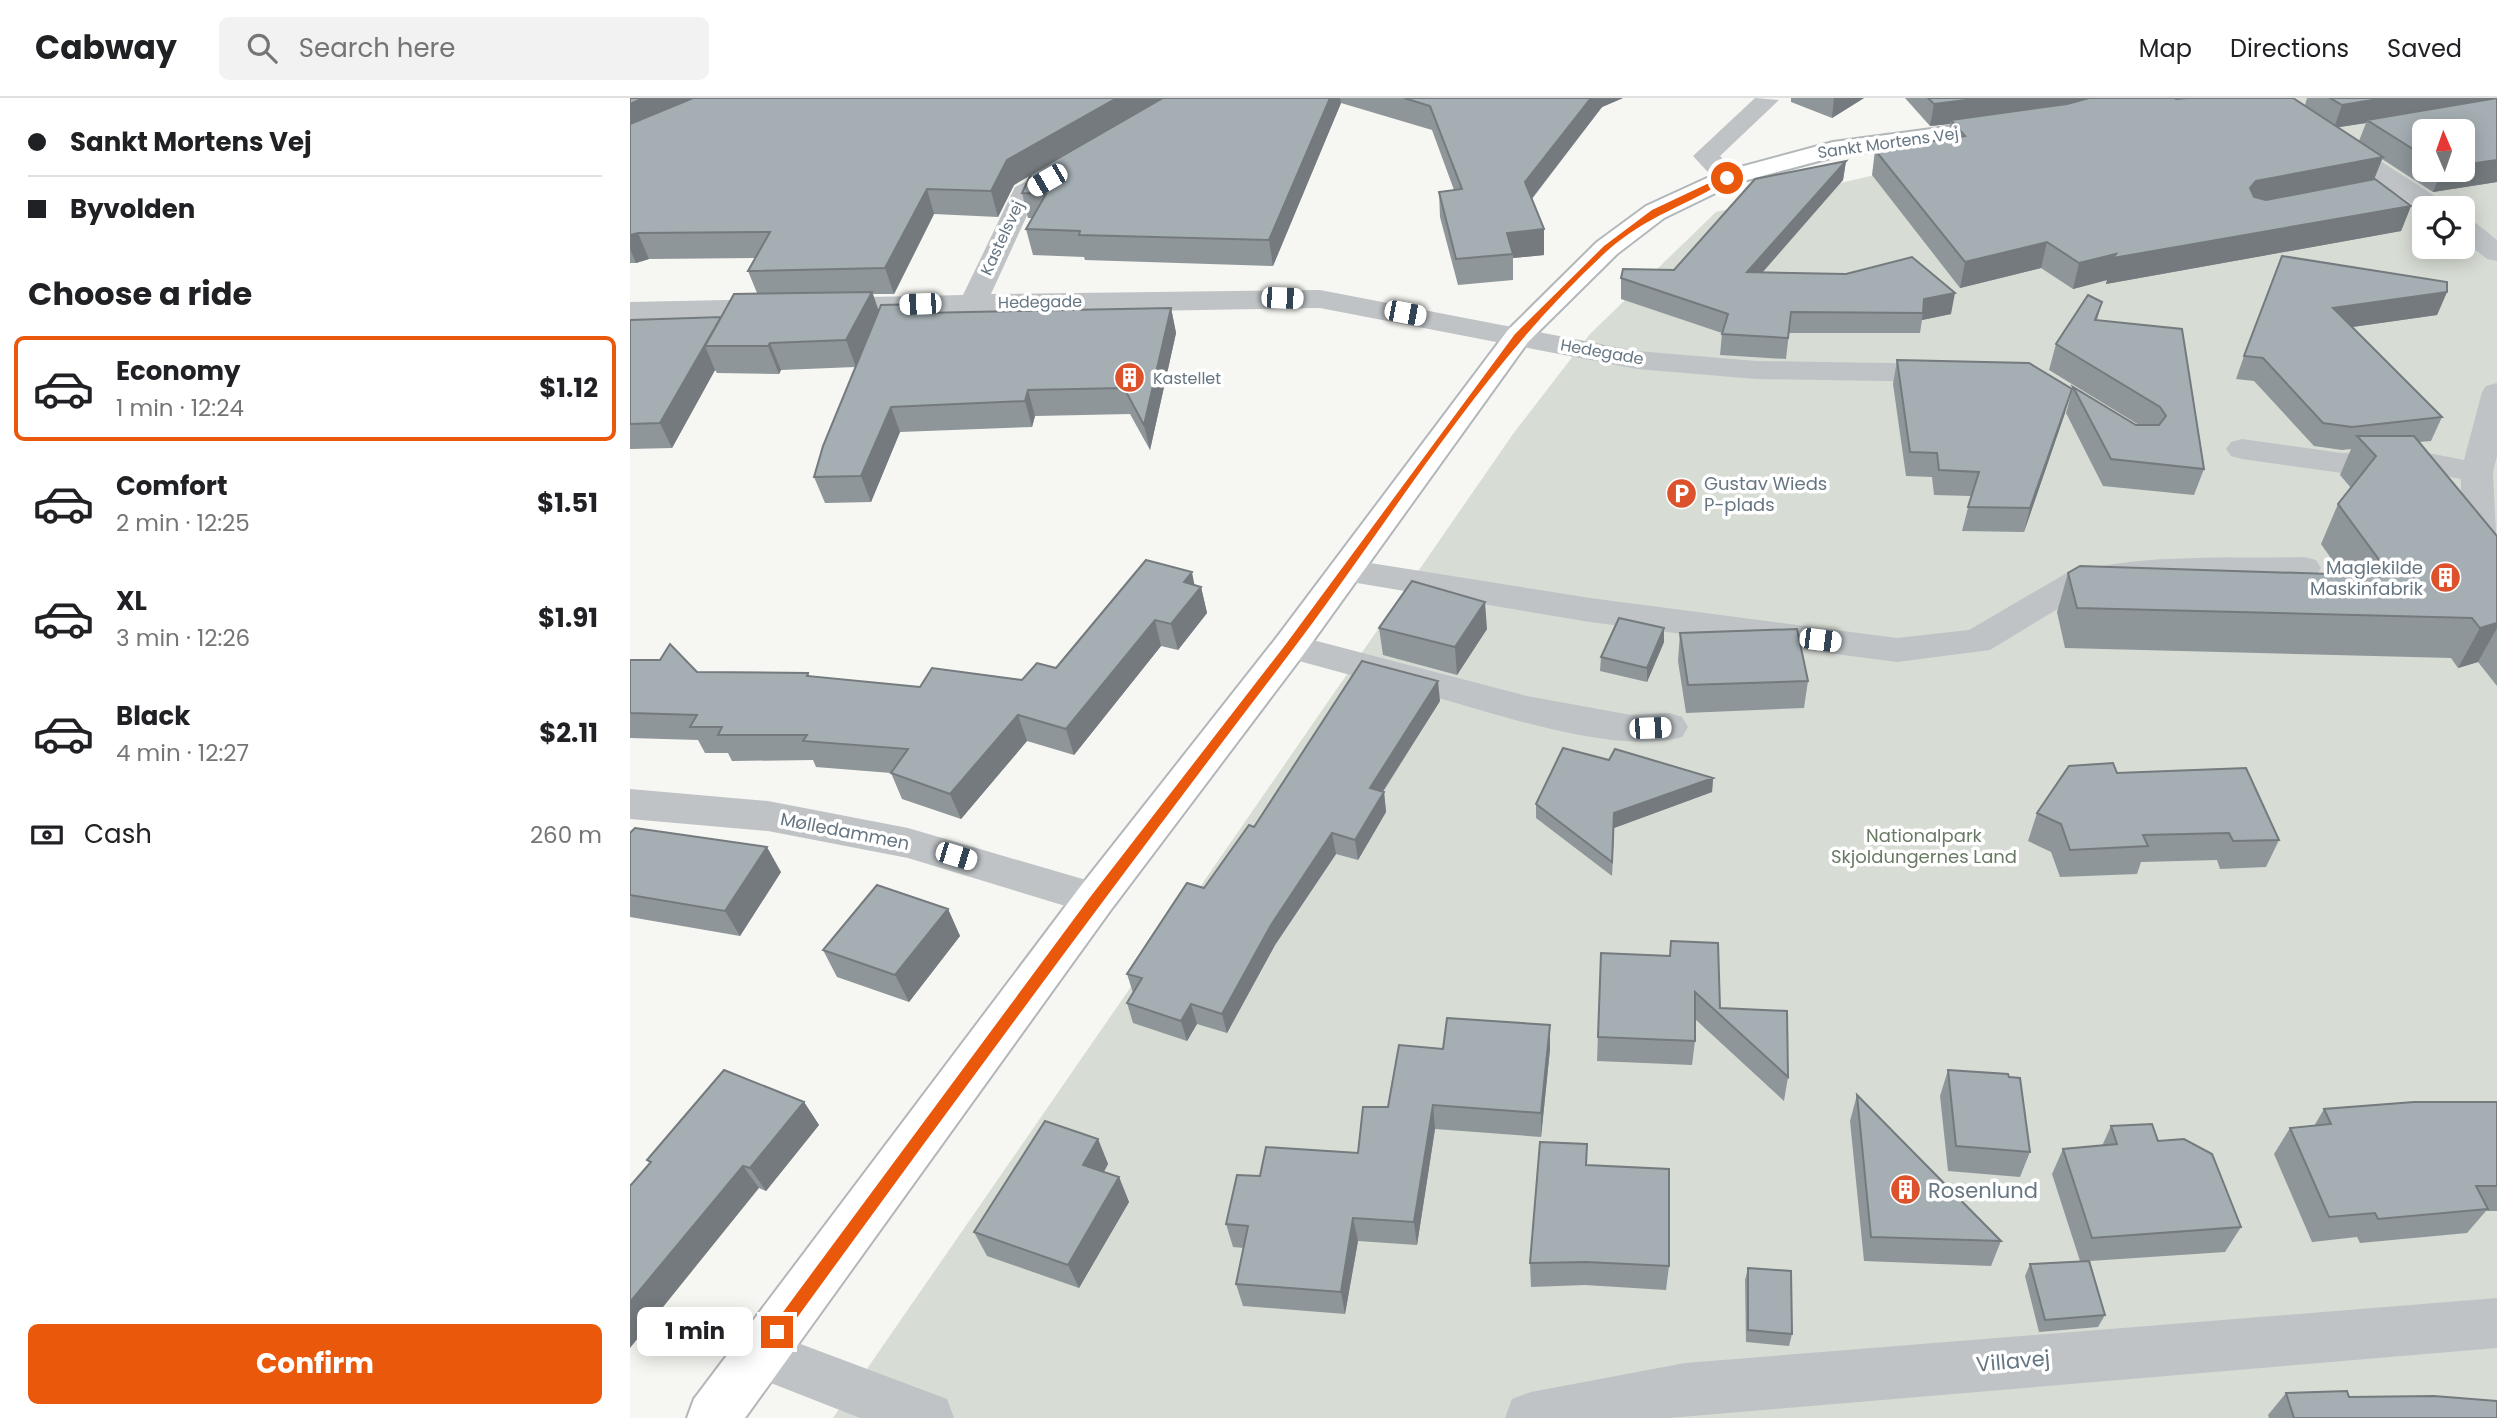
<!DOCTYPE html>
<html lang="en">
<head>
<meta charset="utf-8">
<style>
  :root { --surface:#fff; --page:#f2f2f2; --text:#202124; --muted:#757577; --line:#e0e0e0; --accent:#ea580c }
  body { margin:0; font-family:Poppins,sans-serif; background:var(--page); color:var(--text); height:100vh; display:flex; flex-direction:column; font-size:26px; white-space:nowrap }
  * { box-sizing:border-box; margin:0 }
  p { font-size:23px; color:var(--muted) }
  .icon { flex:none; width:38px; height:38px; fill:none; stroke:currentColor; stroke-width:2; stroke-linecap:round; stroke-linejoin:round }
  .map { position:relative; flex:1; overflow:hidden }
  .drawer { display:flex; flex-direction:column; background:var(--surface); width:630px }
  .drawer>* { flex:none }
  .guide { display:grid; align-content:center; height:154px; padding:0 28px; background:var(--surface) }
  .needle { width:46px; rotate:358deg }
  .buttons { position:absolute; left:1782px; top:21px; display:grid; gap:14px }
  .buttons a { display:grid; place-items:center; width:63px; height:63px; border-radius:10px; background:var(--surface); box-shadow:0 4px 18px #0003; font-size:35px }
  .end { position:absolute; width:32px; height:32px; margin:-16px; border:9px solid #ea580c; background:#fff; box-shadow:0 0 0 4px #fff }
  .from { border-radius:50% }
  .bubble { position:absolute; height:49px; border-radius:10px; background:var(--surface); box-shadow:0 4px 18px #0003; font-size:23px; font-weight:700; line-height:49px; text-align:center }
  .car { position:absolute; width:21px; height:42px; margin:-21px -10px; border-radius:9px; box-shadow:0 0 5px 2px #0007; background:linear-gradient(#fff 24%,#345 0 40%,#fff 0 76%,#345 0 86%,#fff 0) }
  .guide b { display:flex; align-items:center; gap:24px; height:66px; font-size:26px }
  .guide b+b { border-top:2px solid var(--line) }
  .guide i { width:18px; height:18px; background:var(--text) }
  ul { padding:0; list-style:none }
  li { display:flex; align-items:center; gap:21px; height:105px; margin:0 14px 10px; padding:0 14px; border:4px solid transparent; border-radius:10px }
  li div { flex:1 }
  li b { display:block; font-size:26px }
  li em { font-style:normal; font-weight:700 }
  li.on { border-color:var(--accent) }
  li>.icon { width:63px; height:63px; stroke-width:1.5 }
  h2 { padding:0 28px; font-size:32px; line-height:84px }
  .pay { display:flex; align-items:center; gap:18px; height:77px; padding:0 28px; font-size:26px }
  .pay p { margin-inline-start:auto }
  .action { display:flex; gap:14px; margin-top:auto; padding:14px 28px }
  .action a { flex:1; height:80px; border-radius:10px; background:var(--accent); color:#fff; font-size:28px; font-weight:700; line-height:80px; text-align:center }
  header { display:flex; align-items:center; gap:42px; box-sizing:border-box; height:98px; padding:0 35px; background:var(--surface); border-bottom:2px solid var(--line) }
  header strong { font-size:33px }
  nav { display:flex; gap:38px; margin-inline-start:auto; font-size:24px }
  .search { width:490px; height:63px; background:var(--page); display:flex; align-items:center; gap:18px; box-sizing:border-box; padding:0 24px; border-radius:10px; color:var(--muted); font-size:26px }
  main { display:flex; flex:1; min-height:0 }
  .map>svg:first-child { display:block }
  .green { fill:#d7dcd4; fill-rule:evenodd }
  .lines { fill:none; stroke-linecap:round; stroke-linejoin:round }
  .major-casing { stroke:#b2b7ba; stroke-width:4 }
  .minor { fill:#bfc3c6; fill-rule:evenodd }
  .major { fill:#fff; fill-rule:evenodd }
  .wall { fill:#8e969a; fill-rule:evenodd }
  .shaded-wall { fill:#747a7d }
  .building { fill:#a5aeb3; stroke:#747a7d; stroke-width:2 }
  .route { fill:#ea580c }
  .labels { text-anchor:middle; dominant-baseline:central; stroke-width:7; stroke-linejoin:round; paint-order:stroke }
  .far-street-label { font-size:16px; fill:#667682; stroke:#fff }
  .far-poi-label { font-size:16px; fill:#667682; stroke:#fff; text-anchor:start }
  .poi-label { font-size:18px; fill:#667682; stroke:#fff; text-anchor:start }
  .street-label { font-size:18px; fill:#667682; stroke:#fff }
  .park-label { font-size:18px; fill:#697a64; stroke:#fff }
  .near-poi-label { font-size:21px; fill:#667682; stroke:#fff; text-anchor:start }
  .near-street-label { font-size:21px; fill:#667682; stroke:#fff }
</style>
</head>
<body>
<header>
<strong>Cabway</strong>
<div class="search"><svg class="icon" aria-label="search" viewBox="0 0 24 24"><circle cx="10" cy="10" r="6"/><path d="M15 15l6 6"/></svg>Search here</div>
<nav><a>Map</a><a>Directions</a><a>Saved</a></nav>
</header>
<main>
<section class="drawer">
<div class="guide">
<b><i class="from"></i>Sankt Mortens Vej</b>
<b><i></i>Byvolden</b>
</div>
<h2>Choose a ride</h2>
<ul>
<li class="on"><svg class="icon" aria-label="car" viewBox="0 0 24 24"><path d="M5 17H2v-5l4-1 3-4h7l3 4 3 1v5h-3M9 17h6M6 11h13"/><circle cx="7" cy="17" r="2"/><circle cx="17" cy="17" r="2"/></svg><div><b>Economy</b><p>1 min · 12:24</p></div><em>$1.12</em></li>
<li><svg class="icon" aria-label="car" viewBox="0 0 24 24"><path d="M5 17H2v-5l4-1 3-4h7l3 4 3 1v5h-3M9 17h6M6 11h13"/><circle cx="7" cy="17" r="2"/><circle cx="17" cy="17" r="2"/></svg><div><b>Comfort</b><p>2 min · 12:25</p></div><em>$1.51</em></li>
<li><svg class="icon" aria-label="car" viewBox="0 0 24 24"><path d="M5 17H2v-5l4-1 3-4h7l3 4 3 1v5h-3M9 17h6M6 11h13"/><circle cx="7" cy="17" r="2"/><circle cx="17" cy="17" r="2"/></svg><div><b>XL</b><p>3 min · 12:26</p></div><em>$1.91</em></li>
<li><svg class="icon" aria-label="car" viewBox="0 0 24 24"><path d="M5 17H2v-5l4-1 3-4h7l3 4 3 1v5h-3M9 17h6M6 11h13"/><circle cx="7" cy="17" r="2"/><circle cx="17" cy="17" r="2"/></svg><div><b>Black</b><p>4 min · 12:27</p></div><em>$2.11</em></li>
</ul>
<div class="pay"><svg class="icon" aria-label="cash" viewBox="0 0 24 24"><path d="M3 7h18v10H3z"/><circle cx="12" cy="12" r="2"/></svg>Cash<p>260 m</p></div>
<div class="action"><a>Confirm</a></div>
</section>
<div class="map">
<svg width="1867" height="1320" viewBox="0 0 1867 1320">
  <rect width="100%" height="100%" fill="#f6f6f2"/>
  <!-- green -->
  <path class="green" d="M1576 0H1867V1320H203L883 336 960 236 1086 114ZM1794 33H1832V72H1794ZM1794 110H1832V149H1794Z"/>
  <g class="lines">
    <defs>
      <path id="major" d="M1370 22 1379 24 1382 29 1379 34 1204 59 1106 85 1034 120 987 156 898 244 673 557 480 813 115 1320H57L64 1301 450 789 647 539 878 232 967 144 1016 108 1088 75 1203 44Z"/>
    </defs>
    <!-- major casing -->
    <use href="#major" class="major-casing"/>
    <!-- minor -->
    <path class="minor" d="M1125 0 1149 2 1090 58 1110 80 1106 85H1088L1063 58Z
      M1624 0H1652L1814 104 1818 110H1794V114Z
      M437 62 446 65 450 70 446 75 405 100 361 196 690 192 1007 253 1126 263 1317 266 1328 269 1332 275 1328 281 1317 284 1126 281 1007 271 690 210 0 222V204L333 197 385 89Z
      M1832 120 1842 122 1867 142V163L1857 161 1832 141Z
      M1867 285V358L1863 374 1867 457 1855 454 1831 416V381L1793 374 1712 375 1612 361 1601 358 1596 351 1601 344 1612 341 1712 355 1793 354 1834 362 1852 294 1856 288Z
      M1674 459 1686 462 1691 470 1686 478 1674 481 1499 485 1457 493 1360 552 1267 564 960 524 715 483 703 480 698 472 703 464 715 461 960 500 1267 540 1339 532 1435 476C1512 455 1595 461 1674 459Z
      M660 536 897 598 1001 617 1039 615 1052 619 1058 629 1052 639C989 657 876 619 812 601 757 587 702 572 647 557L642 548 647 539Z
      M0 691 138 703 278 730 480 789 486 801 480 813 465 817 278 760 138 733 0 721Z
      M1867 1200V1250L1039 1320H875L882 1301 901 1294 1055 1265Z
      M131 1231 317 1301 324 1320H230L113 1274 105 1256 113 1238Z"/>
    <!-- major -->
    <use href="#major" class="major"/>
  </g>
  <!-- wall -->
  <path class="wall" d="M0 0H993L972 9 902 101 914 157 883 160V182L828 187 810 119 809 94 824 92 802 32 711 5 643 168 455 162 454 159 403 157 396 131 402 120H398L392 95 400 77 384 87 368 119 304 116 264 196H243L249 213 294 206 297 215 541 210 546 235 520 352 500 316 405 318 402 329 270 334 241 404 195 405 184 379 225 269 151 272 149 276 87 275 85 272 42 350 0 351V222L91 219 127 195 118 173 126 160 19 161 6 165H0Z
    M1161 0H1234L1202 20 1161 4Z
    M1275 0H1545L1546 1 1675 7 1677 0H1867V84L1803 94 1752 61 1744 81 1781 108 1771 133 1476 186 1477 182 1443 191 1411 170 1330 190 1242 77 1245 52 1317 41 1320 26 1300 28ZM1736 25 1729 43 1708 29ZM1794 33 1832 72H1794Z
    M1216 63 1213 82 1133 174 1321 216 1292 222 1290 235H1159L1156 261 1090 257 1092 235 991 201V180L1044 172Z
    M1817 194 1807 217 1722 229 1812 319 1801 343 1789 344 1867 438V588L1848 564 1828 570 1821 560 1435 550 1427 514 1438 475 1712 476 1691 446 1708 406 1721 390 1710 377 1721 351 1712 352 1684 348 1624 283 1606 281 1614 258Z
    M1472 204 1467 222 1552 231 1574 371 1564 397 1473 388 1436 315 1443 289 1506 327H1509L1419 272 1426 246Z
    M1267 262 1435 315 1394 434 1332 433 1341 398 1304 397 1302 379 1276 378 1263 286Z
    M565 487 571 489 577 515 548 552 531 548 444 657 397 643 331 721 272 701 261 675 186 669 183 662 102 663 98 655H75L68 642 0 640V562L67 574 178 575 180 579 290 589 392 582 426 570Z
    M749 530 857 531 827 577 753 557Z
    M1050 535 1178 583 1174 610 1056 615 1048 563Z
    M1034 544 1017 584 970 573 971 559Z
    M810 603 753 694H754L756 714 728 762 706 756 645 847 597 935 567 926 557 943 503 925 497 905 503 895 497 876 574 790 624 729Z
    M979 662 1083 680 1082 694 984 730 982 778 906 720V706Z
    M1487 675 1649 742 1636 769 1590 771 1587 762 1511 764 1507 776 1430 779 1421 754 1398 743 1407 715Z
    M0 735 151 774 110 838 0 819Z
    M318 811 330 838 279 904 207 879 193 852Z
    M1041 843 1090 910 1158 979 1154 1003 1065 921V943L1062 967 967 963 971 855 1040 858Z
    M813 951H920L911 1039 805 1031 787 1147 728 1143 715 1216 613 1208 606 1186 614 1150 603 1149 596 1126 630 1078 728 1055 758 1009Z
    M1318 972 1400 1054 1390 1079 1318 1073 1310 998Z
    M1227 997 1371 1143 1361 1168 1234 1163 1220 1023Z
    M174 1004 189 1027 136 1093 129 1090 20 1066 17 1062Z
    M1867 1004V1113H1856L1837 1135 1730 1145 1727 1139 1682 1144 1644 1056 1660 1030 1684 1028 1694 1011Z
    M1481 1028 1528 1043 1611 1129 1595 1154 1460 1163 1475 1217 1468 1229 1409 1234 1395 1178 1400 1166 1450 1163 1422 1076 1433 1051 1472 1048Z
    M468 1041 478 1066 474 1074 489 1079 499 1104 449 1190 357 1158 344 1134Z
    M957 1067 1039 1168 1036 1192 955 1187 901 1189 900 1165Z
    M1118 1170 1162 1236 1159 1248 1116 1244 1115 1182Z
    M1656 1295 1719 1299 1867 1320H1639L1638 1317Z"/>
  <!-- shaded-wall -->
  <path class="shaded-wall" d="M13 0H77L0 35V6Z
    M487 0H535L384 87 368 119 361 93 377 62Z
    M700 0H710L711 5 643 168 639 142Z
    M961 0H993L972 9 895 109V84Z
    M1204 0H1234L1202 20Z
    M1352 0H1468L1428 11 1321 22 1320 26 1300 28 1304 6Z
    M1755 0H1867L1737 22 1736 25 1704 30 1712 7Z
    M1753 59 1743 84 1612 116 1620 90 1626 83Z
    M1867 62V84L1803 94 1812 72H1832V67Z
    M1216 63 1213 82 1115 194 1117 174Z
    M297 91 304 116 264 196 255 170Z
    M1781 108 1771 133 1476 186 1477 182 1443 191 1449 165 1486 156Z
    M914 131V157L883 160V156L877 135Z
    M8 135 19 161 6 165 0 151V137Z
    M1417 144 1411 170 1330 190 1335 164Z
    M242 194 251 220 226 269 216 242Z
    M1817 194 1807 217 1694 233 1703 210Z
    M1325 195 1321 216 1292 222 1294 201Z
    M294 206 302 231 291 215Z
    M541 210 546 235 520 352 514 327Z
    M91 219 75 248 85 272 42 350 30 325Z
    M140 245 151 272 149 276 138 248Z
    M1442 291 1435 315 1394 434 1400 410Z
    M398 292 405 318 402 329 395 303Z
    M261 309 270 334 241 404 231 378Z
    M562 474 566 495 571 489 577 515 548 552 541 526 554 484Z
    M855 504 857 531 827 577 825 549Z
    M525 522 531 548 444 657 436 631Z
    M1867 525V530L1848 564 1828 570 1850 530Z
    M1034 530V544L1017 584V570Z
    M808 583 810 603 742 710 740 690Z
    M388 617 397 643 331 721 320 696Z
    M1083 680 1082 694 984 730 982 778 984 715Z
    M754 694 756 714 728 762 725 742Z
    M702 735 706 756 645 847 597 935 592 916 641 827Z
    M137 749 151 774 110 838 95 813Z
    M318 811 330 838 279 904 265 877Z
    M561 906 567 926 557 943 551 923Z
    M920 927V951L911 1039V1015Z
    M174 1004 189 1027 136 1093 120 1070Z
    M803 1007 805 1031 787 1147 784 1124Z
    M468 1041 478 1066 463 1092 453 1067Z
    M113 1068 129 1090 0 1250V1204Z
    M489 1079 499 1104 449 1190 438 1167Z
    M723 1120 728 1143 715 1216 711 1194Z"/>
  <!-- building -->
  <path class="building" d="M0 0H13L0 6Z
    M63 0H487L377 62 361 93 297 91 255 170 118 173 140 134 8 135 0 137V26Z
    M533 0H700L639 142 449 137 450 133 396 131 416 96 392 95 401 76Z
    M774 0H961L895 84 914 131 877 135 883 156 826 161 809 94 832 91 800 8Z
    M1298 0H1352L1304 6Z
    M1459 0H1545L1546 1 1557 0H1663L1753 59 1626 83 1620 90 1624 99 1636 102 1745 81 1781 108 1483 160 1486 156 1449 165 1417 144 1335 164 1245 52 1335 38 1321 22 1437 6Z
    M1700 0H1755L1712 7Z
    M1867 0V62L1832 67V33H1794V58L1737 22Z
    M1216 63 1117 174 1216 176 1282 159 1325 195 1294 201 1293 215 1161 214 1158 240 1092 236 1098 216 991 180 993 171 1044 172 1125 81Z
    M1652 158 1817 184V194L1703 210 1812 319 1722 329 1693 325 1633 260 1614 258Z
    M242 194 216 242 140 245 138 248H75L104 196Z
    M1458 197 1472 204 1465 222 1552 231 1574 371 1481 361 1443 289 1506 327H1529L1536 318 1530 309 1426 246Z
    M294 206 291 215 541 210 514 327 494 290 398 292 395 303 261 309 231 378 184 379 193 348 251 207Z
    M91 219 30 325 0 326V222Z
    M1267 262 1399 265 1442 291 1400 410 1338 409 1349 374 1309 372 1307 355 1280 354Z
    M1727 338H1784L1867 438V525L1850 530 1842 520 1447 510 1438 475 1450 468 1761 478 1708 406 1746 358Z
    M516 462 562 474 554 484 571 489 541 526 525 522 436 631 388 617 320 696 261 675 278 651 173 643 177 637H88L92 629H60L67 617 0 615V562H30L40 546 67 574 178 575 177 578 290 589 302 570 392 582 407 565 426 570Z
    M782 483 855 504 825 549 749 530Z
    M989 520 1034 530 1017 570 971 559Z
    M1167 531 1178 583 1058 587 1050 535Z
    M732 563 808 583 740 690 754 694 725 742 702 735 641 827 592 916 561 906 551 923 497 905 512 880 497 876 557 785 574 790 619 727 624 729Z
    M933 650 979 662 985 651 1083 680 984 715 982 764 906 706Z
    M1483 665 1487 675 1616 670 1649 742 1603 743 1599 735 1513 737 1518 748 1440 752 1431 726 1407 715 1439 668Z
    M5 730 137 749 95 813 0 797V735Z
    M247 787 318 811 265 877 193 852Z
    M1041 843 1088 845 1090 910 1157 913 1158 979 1065 894V943L968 939 971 855 1040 858Z
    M817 920 920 927 911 1015 803 1007 784 1124 723 1120 711 1194 606 1186 618 1128 596 1126 607 1077 630 1078 636 1049 728 1055 733 1009H758L769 947 813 951Z
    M94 972 174 1004 120 1070 113 1068 0 1204V1088L21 1064 17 1062Z
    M1318 972 1378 976 1379 979 1390 980 1400 1054 1326 1048Z
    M1227 997 1371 1143 1241 1139Z
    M1784 1004H1867V1088H1846L1858 1111 1748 1121 1745 1115 1699 1119 1660 1030 1701 1026 1694 1011Z
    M415 1023 468 1041 453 1067 489 1079 438 1167 344 1134Z
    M1522 1026 1528 1043 1554 1041 1582 1056 1611 1129 1462 1140 1433 1051 1487 1046 1481 1028Z
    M910 1044 957 1046 956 1067 1039 1071V1168L956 1164 900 1165Z
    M1459 1163 1475 1217 1415 1222 1400 1166Z
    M1118 1170 1161 1173 1162 1236 1118 1232Z
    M1717 1293 1719 1299 1804 1298 1867 1303V1320H1664L1656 1295Z"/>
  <!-- route -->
  <path class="route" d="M1094 78 1100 80C1059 107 1017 117 977 153 849 270 759 426 654 563 484 786 318 1012 153 1239H142V1229L461 798 656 546 885 236 974 148 1022 112Z"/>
  <!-- icons -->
  <defs>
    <symbol id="building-disc" viewBox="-11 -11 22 22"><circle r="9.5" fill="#dc522c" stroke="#fff"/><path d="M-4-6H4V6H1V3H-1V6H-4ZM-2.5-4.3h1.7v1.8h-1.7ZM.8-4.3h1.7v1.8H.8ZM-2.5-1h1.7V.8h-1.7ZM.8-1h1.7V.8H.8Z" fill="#fff"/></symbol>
    <symbol id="parking-disc" viewBox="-11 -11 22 22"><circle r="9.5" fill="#dc522c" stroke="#fff"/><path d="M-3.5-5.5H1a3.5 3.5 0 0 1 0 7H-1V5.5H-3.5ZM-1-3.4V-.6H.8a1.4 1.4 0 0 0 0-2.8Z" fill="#fff"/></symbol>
  </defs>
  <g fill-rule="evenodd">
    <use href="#building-disc" x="482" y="262" width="35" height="35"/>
    <use href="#parking-disc" x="1034" y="378" width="35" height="35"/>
    <use href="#building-disc" x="1798" y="462" width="35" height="35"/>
    <use href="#building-disc" x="1258" y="1074" width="35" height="35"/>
  </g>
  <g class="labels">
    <!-- far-street labels -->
    <g class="far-street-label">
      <text transform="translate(1258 45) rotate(-8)">Sankt Mortens Vej</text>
      <text transform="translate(372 140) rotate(-65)">Kastelsvej</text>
      <text transform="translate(410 204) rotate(-1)">Hedegade</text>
      <text transform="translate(972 254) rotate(10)">Hedegade</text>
    </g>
    <!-- far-poi labels -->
    <g class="far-poi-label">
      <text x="523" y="280">Kastellet</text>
    </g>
    <!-- poi labels -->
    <g class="poi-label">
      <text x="1074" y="385">Gustav Wieds<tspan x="1074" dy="21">P-plads</tspan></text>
      <text x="1793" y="469" text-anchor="end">Maglekilde<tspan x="1793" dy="21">Maskinfabrik</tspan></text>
    </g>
    <!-- street labels -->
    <g class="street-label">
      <text transform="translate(215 733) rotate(11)">Mølledammen</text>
    </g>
    <!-- park labels -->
    <g class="park-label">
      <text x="1294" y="737">Nationalpark<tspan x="1294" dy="21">Skjoldungernes Land</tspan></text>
    </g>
    <!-- near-poi labels -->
    <g class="near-poi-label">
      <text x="1298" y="1092">Rosenlund</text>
    </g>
    <!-- near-street labels -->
    <g class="near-street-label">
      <text transform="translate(1383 1263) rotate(-5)">Villavej</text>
    </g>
  </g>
</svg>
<div class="buttons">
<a><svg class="needle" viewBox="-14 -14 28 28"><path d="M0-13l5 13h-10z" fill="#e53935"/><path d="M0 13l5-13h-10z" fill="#757577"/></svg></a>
<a><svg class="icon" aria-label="locate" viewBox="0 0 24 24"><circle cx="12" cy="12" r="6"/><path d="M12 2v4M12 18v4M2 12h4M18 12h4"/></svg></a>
</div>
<i class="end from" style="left:1097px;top:80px"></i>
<i class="end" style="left:147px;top:1234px"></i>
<div class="bubble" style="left:7px;top:1209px;width:116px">1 min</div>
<i class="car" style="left:417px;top:82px;rotate:240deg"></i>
<i class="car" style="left:652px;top:200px;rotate:92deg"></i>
<i class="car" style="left:290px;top:206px;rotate:268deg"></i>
<i class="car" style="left:775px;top:215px;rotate:101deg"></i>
<i class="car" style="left:1190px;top:542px;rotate:97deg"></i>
<i class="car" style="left:1020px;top:630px;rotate:88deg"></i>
<i class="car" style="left:326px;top:758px;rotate:107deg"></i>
</div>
</main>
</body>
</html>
